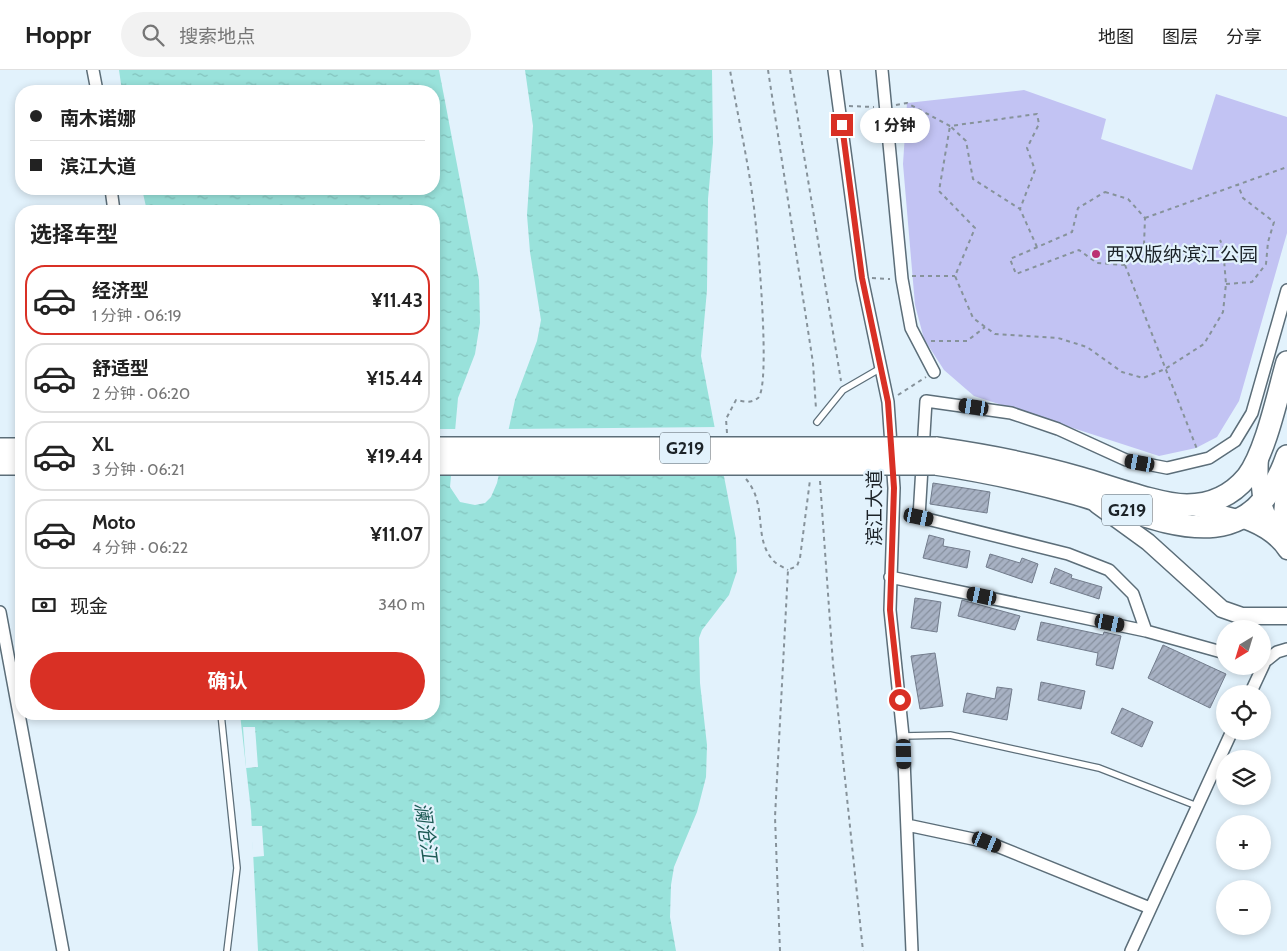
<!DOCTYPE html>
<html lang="zh">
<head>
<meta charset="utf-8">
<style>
  :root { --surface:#fff; --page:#f2f2f2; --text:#222; --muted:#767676; --line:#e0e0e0; --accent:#d93025 }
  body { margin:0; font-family:Cabin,"Noto Sans SC",sans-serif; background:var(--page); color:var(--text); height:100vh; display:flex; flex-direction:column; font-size:19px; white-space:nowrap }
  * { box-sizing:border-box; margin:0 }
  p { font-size:16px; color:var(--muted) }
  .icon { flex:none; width:28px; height:28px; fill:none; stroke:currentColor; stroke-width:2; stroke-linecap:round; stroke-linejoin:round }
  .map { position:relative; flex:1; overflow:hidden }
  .sheet { position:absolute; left:15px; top:135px; width:425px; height:515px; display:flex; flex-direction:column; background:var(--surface); border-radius:20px; box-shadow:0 2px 8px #0003 }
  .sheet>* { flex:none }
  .top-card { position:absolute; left:15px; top:15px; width:425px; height:110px; border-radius:20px; box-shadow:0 2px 8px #0003; display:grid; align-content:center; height:110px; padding:0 15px; background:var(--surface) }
  .needle { width:32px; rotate:218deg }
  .controls { position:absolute; left:1216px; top:550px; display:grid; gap:10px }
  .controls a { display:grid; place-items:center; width:55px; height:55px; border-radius:50%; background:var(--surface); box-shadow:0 2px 8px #0003; font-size:25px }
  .end { position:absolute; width:22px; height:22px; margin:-11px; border:6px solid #d93025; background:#fff; box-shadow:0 0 0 2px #fff }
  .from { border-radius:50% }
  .bubble { position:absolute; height:35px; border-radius:18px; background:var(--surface); box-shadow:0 2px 8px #0003; font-size:16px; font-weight:700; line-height:35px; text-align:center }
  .car { position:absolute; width:15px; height:30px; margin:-15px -8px; border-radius:6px; box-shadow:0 0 4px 1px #0007; background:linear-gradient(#222 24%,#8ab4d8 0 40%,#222 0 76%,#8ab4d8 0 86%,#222 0) }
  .top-card b { display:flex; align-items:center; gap:18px; height:48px; font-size:19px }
  .top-card b+b { border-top:1px solid var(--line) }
  .top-card i { width:12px; height:12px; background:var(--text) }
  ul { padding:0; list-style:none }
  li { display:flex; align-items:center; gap:15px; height:70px; margin:0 10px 8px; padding:0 5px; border:2px solid var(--line); border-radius:20px }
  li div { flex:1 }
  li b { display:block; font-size:19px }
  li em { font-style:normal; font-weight:700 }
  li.on { border-color:var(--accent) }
  li>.icon { width:45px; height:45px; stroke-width:1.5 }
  h2 { padding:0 15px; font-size:22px; line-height:60px }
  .pay { display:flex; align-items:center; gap:12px; height:55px; padding:0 15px; font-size:19px }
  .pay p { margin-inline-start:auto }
  .action { display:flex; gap:10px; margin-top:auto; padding:10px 15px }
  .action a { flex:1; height:58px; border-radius:30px; background:var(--accent); color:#fff; font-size:20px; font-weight:700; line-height:58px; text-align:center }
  header { display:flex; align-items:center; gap:30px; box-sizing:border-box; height:70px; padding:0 25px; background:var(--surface); border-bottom:1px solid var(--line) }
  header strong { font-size:24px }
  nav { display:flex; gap:28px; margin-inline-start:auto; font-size:18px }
  .search { width:350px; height:45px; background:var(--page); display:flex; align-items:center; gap:12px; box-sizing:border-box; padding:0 18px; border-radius:28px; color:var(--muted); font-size:19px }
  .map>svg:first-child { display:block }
  .park { fill:#c2c3f3 }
  .water { fill:url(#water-ripples) }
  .pier { fill:#e2f2fc }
  .building { fill:url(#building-hatch); stroke:#727c8c }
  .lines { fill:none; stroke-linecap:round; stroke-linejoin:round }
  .lane-casing { stroke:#5c6e79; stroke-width:8 }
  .street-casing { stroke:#5c6e79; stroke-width:14 }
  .secondary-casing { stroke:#5c6e79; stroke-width:19 }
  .highway-casing { stroke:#5c6e79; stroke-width:24 }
  .path { stroke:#86929a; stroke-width:2; stroke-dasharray:4 4; stroke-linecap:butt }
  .lane { stroke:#fff; stroke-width:5.5 }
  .street { stroke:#fff; stroke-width:11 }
  .secondary { stroke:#fff; stroke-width:16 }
  .highway { stroke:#fff; stroke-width:21 }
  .highway-bridge-casing { stroke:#5c6e79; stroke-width:24; stroke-linecap:butt }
  .highway-bridge { stroke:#fff; stroke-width:21 }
  .route { stroke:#d93025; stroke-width:6 }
  .poi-dot { fill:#bb3372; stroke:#e2f2fc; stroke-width:2 }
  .labels { text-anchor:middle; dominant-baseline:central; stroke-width:4.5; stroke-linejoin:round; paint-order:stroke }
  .shield { fill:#e2f2fc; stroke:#576168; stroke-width:1 }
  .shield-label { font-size:18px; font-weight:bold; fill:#1c2328 }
  .poi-label { font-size:19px; fill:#1c2328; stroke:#e2f2fc; text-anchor:start }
  .street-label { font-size:19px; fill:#1c2328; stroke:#e2f2fc }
  .water-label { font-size:20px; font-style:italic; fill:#1d5a55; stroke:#e2f2fc }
</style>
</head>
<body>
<header>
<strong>Hoppr</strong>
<div class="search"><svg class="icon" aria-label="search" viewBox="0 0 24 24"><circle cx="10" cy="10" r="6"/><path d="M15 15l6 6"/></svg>搜索地点</div>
<nav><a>地图</a><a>图层</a><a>分享</a></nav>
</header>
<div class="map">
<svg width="1287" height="881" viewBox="0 0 1287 881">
  <defs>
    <pattern id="water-ripples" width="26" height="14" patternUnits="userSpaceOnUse" patternTransform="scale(1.25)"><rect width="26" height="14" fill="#99e2db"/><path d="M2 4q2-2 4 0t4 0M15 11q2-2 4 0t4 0" fill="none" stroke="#83c2bc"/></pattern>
    <pattern id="building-hatch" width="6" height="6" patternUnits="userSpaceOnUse" patternTransform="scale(1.25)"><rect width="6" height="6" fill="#a7b1c3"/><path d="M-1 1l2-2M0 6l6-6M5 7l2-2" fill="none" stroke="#87909e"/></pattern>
  </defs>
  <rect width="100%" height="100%" fill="#e2f2fc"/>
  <!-- park -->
  <path class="park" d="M1024 20 1106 49 1101 69 1192 100 1216 24 1287 47V163L1239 331 1217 367 1196 378 1159 386 974 326 944 300 924 269 915 235 903 94 907 33Z"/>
  <!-- water -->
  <path class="water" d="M119 0H439L479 210 480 253 475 284 458 328 450 417 460 432 475 435 485 433 491 427 497 413 515 330 537 271 541 250 530 182 527 145 533 56 525 0H712L713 73 708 129 707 220 701 286 736 469 737 501 729 525 702 560 699 568 700 613 707 675 706 707 697 742 674 797 671 815 670 847 676 881H258L251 741 240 644H434V141H147L142 119H434V21H122Z"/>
  <!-- pier -->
  <path class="pier" d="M718 357 726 403 496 404 507 359Z
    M434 359H457L453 405H434Z
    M243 657H255L258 697 246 698Z
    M251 756H262L264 786 253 787Z"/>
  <!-- building -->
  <path class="building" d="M933 413 990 422 987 443 930 434Z
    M929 465 944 469 943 476 970 481 967 498 923 488Z
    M990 484 1020 493 1022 488 1038 494 1032 513 986 497Z
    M1055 498 1072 505 1071 508 1102 517 1099 529 1050 513Z
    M915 528 941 532 937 562 911 558Z
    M962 530 1020 546 1015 560 958 546Z
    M1041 552 1103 565 1104 562 1121 566 1113 599 1096 595 1098 583 1037 570Z
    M1163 575 1226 604 1210 638 1148 608Z
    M935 583 943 636 920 639 911 586Z
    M1041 612 1085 621 1081 639 1038 630Z
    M997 617 1012 619 1007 650 963 642 967 623 995 629Z
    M1122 638 1153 652 1142 677 1111 663Z"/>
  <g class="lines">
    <defs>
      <path id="lane" d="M817 352 843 320 881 298
        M221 644 237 798 227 881
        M903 666 950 665 1099 698 1197 736"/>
      <path id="street" d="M93 0 97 21
        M834 0 862 208 888 332 894 418 890 540 903 666 912 881
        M882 0 902 209 911 258 934 302
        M111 119 114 141
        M890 507 1146 561 1225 583
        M0 542 63 881
        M1146 561 1133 524 1109 500 1068 484 919 447 926 331 1011 343 1058 359 1126 390 1167 398 1209 388 1235 371 1252 343 1287 220
        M1262 594 1277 582 1287 579
        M1250 624 1264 594
        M907 755 987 772 1150 838
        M1131 881 1232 661"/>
      <path id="secondary" d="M1260 385C1258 424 1260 434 1279 468
        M1097 435 1148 472 1222 539 1242 546H1287
        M1192 437C1226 445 1267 450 1287 481
        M1283 471 1281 457 1286 398"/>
      <path id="highway" d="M936 378C985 385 1033 394 1081 408 1109 416 1160 435 1187 435 1211 435 1232 425 1247 407 1266 382 1278 323 1287 292
        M0 379H21
        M0 394H21
        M935 394C983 401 1029 411 1076 424 1160 448 1247 500 1287 386"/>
    </defs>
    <!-- lane casing -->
    <use href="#lane" class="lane-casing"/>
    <!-- street casing -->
    <use href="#street" class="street-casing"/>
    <!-- secondary casing -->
    <use href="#secondary" class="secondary-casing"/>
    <!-- highway casing -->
    <use href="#highway" class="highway-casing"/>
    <!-- path -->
    <path class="path" d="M768 0 813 293 816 339
      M790 0 841 311
      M896 35 907 33 950 56 1037 44 1039 54 1027 78 1035 100 1020 139
      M849 36 874 37
      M1105 122 1128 129 1145 148 1144 175 1125 195 1097 193 1079 180 1016 204 1010 189 1072 162 1078 138Z
      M1145 148 1287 97
      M1037 177 1020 139 973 109 966 71 950 56 939 121 975 158 955 206 973 248 995 264 1058 268 1087 277 1122 302 1143 308 1165 299 1204 274 1223 242 1226 214 1223 177 1220 170
      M1125 195 1197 379
      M912 206H955
      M872 208 890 209
      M1226 214 1252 212 1266 194 1268 172 1274 152 1243 128 1238 115
      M931 271H967L985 257
      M898 325 926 307
      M727 363 726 349 736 330C743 331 751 334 758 328 771 316 758 172 755 147 750 98 738 49 730 0
      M746 409C768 435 753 466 772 489 775 494 783 497 788 500
      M820 411 833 594 863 881
      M780 881 775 747 788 500 797 496 800 488 810 410"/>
    <!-- lane -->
    <use href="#lane" class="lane"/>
    <!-- street -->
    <use href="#street" class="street"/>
    <!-- secondary -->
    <use href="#secondary" class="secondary"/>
    <!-- highway -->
    <use href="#highway" class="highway"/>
    <defs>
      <path id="highway-bridge" d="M434 378H936
        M434 394H935"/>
    </defs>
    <!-- highway-bridge casing -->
    <use href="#highway-bridge" class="highway-bridge-casing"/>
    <!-- highway-bridge -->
    <use href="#highway-bridge" class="highway-bridge"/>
  </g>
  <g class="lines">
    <!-- route -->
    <path class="route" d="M842 55 862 208 888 332 894 418 890 540 900 630"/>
  </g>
  <!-- markers -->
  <circle class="poi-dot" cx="1096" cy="184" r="5"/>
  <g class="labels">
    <!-- shield labels -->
    <g class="shield">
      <rect x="660" y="362.5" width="50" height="31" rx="4"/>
      <rect x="1102" y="424.5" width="50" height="31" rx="4"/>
    </g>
    <g class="shield-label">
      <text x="685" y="378">G219</text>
      <text x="1127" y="440">G219</text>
    </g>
    <!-- poi labels -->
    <g class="poi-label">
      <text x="1106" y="184">西双版纳滨江公园</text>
    </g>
    <!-- street labels -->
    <g class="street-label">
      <text transform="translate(874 438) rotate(-90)">滨江大道</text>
    </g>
    <!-- water labels -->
    <g class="water-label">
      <text transform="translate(426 762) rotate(82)">澜沧江</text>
    </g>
  </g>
</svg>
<div class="controls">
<a><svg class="needle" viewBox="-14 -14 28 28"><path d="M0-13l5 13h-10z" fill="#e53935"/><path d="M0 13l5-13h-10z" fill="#767676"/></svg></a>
<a><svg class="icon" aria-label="locate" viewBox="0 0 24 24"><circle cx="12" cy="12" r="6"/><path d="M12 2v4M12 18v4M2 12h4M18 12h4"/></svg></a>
<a><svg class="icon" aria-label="layers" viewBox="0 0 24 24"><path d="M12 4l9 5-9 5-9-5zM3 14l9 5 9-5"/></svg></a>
<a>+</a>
<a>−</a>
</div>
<i class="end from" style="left:900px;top:630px"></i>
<i class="end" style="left:842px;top:55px"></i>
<div class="bubble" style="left:860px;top:38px;width:70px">1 分钟</div>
<i class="car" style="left:974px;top:337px;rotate:279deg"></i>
<i class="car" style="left:1140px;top:393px;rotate:280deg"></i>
<i class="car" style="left:919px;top:447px;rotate:102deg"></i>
<i class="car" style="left:982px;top:526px;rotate:282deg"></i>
<i class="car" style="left:1110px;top:553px;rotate:102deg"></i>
<i class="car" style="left:904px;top:684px;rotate:178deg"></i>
<i class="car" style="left:987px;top:772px;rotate:112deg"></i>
<div class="top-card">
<b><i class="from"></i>南木诺娜</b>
<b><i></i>滨江大道</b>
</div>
<section class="sheet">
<h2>选择车型</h2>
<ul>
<li class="on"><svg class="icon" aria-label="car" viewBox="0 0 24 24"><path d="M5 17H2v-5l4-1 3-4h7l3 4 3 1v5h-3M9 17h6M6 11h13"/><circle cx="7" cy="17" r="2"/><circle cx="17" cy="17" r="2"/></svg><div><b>经济型</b><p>1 分钟 · 06:19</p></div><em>¥11.43</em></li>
<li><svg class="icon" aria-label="car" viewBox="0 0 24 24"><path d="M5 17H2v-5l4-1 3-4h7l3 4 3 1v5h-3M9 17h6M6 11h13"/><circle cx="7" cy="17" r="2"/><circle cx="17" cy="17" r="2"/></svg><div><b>舒适型</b><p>2 分钟 · 06:20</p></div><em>¥15.44</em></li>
<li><svg class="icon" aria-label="car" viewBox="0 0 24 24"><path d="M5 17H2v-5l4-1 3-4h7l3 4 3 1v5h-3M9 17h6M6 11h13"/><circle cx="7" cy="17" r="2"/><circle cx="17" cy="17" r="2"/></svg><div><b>XL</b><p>3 分钟 · 06:21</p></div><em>¥19.44</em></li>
<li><svg class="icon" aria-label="car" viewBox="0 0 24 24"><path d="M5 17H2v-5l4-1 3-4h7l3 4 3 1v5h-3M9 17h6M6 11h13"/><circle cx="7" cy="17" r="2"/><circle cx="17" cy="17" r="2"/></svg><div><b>Moto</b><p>4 分钟 · 06:22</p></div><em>¥11.07</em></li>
</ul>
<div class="pay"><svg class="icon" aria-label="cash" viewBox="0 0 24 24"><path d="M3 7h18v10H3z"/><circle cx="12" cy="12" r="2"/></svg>现金<p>340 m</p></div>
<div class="action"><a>确认</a></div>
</section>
</div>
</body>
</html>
